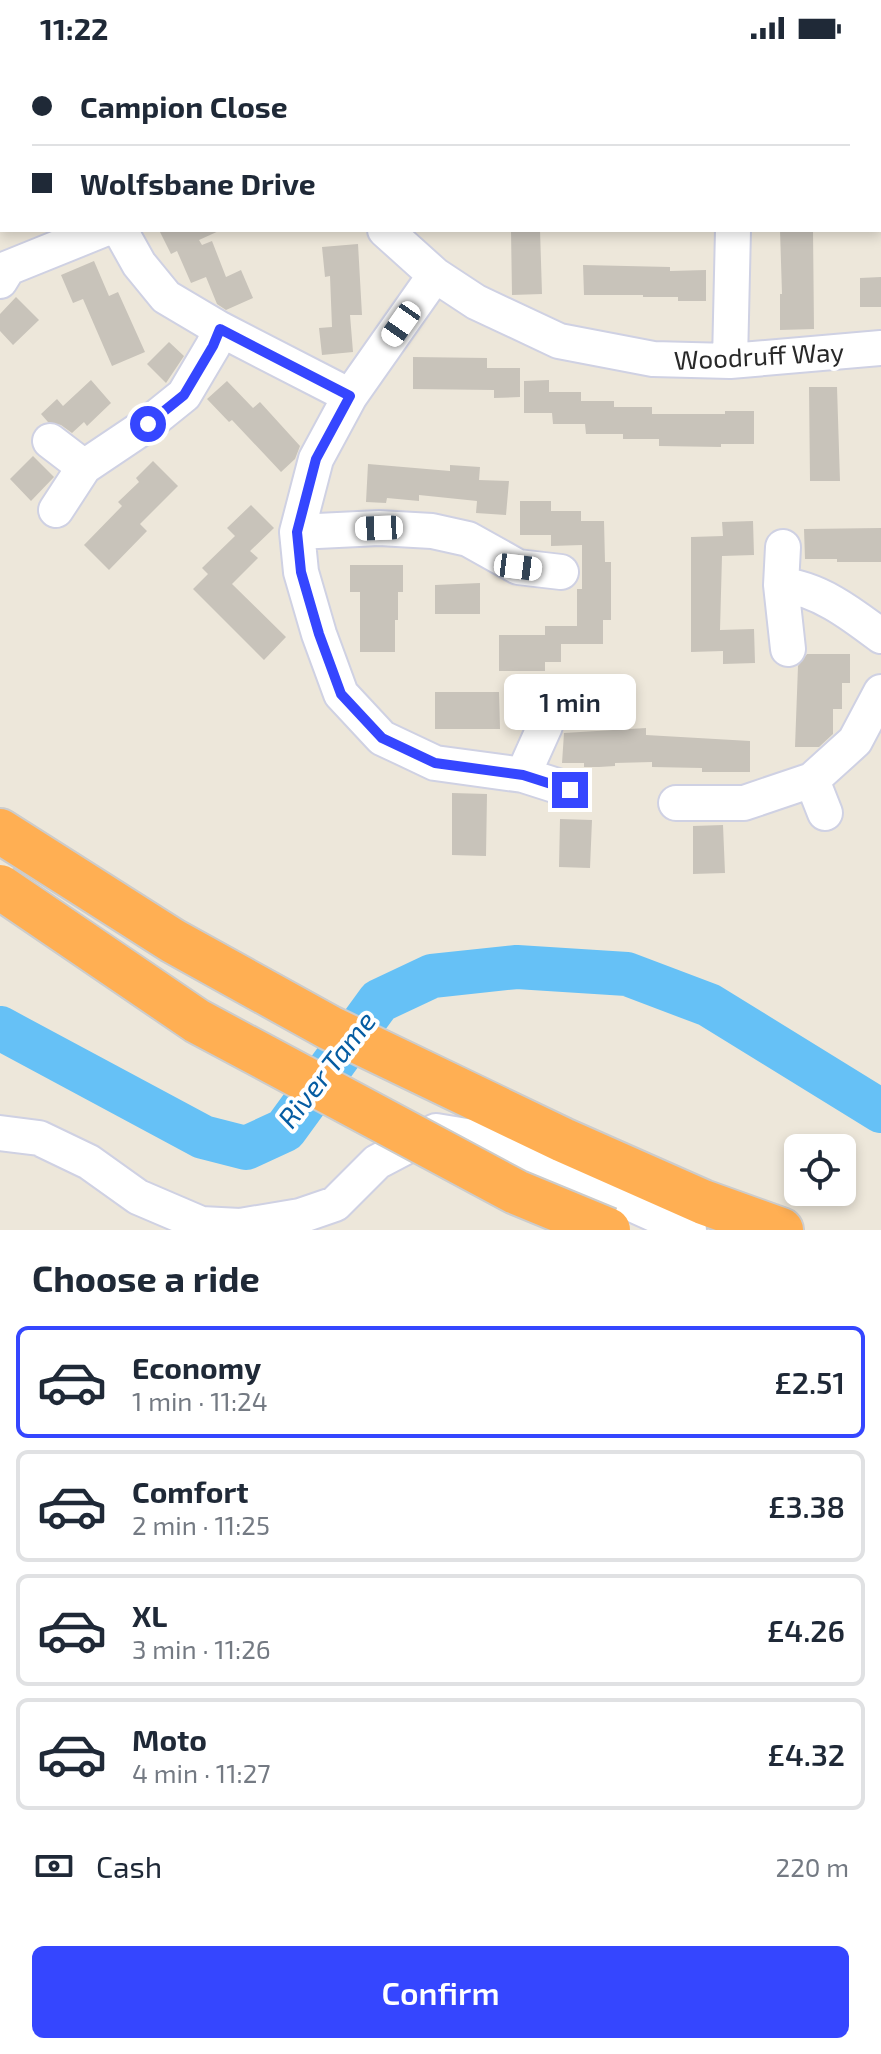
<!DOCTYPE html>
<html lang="en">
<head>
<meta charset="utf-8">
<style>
  :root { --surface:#fff; --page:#f2f2f3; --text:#1f2937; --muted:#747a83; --line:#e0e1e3; --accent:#3546ff }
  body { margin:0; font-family:"Exo 2",sans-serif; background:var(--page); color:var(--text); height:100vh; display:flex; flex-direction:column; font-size:30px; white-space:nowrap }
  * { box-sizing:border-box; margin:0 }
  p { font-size:26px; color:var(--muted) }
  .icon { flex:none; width:44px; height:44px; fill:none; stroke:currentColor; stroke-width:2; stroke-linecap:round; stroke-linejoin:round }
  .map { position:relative; height:1174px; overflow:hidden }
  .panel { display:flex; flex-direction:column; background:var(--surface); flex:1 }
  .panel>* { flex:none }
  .top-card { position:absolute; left:0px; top:0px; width:882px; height:176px; box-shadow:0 4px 12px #0003; display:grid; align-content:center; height:176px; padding:0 32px; background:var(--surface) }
  .controls { position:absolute; left:784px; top:1078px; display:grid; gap:16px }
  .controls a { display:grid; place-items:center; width:72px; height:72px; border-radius:12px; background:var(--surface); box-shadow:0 4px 12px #0003; font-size:40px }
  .end { position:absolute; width:36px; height:36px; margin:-18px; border:10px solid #3546ff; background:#fff; box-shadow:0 0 0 4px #fff }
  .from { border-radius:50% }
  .bubble { position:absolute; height:56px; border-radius:12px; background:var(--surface); box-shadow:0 4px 12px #0003; font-size:26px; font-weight:600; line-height:56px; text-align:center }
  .car { position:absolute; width:24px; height:48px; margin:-24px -12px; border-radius:10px; box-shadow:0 0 6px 2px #0007; background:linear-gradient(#fff 24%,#345 0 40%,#fff 0 76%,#345 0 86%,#fff 0) }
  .top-card b { display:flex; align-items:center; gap:28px; height:76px; font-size:30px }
  .top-card b+b { border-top:2px solid var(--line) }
  .top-card i { width:20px; height:20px; background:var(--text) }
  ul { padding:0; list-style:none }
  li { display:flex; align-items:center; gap:24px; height:112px; margin:0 16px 12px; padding:0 16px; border:4px solid var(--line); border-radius:12px }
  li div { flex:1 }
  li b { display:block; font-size:30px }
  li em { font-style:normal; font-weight:600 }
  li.active { border-color:var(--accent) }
  li>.icon { width:72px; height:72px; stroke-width:1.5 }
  h2 { padding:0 32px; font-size:36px; line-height:96px }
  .pay { display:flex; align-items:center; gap:20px; height:88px; padding:0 32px; font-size:30px }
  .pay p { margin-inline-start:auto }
  .cta { display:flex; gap:16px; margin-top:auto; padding:16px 32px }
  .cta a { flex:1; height:92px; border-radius:12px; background:var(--accent); color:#fff; font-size:32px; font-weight:600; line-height:92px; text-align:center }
  .status { display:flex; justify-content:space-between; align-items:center; height:56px; padding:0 40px; background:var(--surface); direction:ltr }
  .status svg { height:22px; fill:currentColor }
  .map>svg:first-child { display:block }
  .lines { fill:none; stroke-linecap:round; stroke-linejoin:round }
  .river { stroke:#66c1f6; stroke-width:44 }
  .building { fill:#c8c3ba }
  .minor-casing { stroke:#cfd1e3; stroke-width:38 }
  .highway-casing { stroke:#ccc; stroke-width:48 }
  .minor { stroke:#fff; stroke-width:34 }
  .highway { stroke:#ffaf53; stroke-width:44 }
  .highway-bridge-casing { stroke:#ccc; stroke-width:48; stroke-linecap:butt }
  .highway-bridge { stroke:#ffaf53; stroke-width:44 }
  .route { stroke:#3546ff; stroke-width:10 }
  .labels { text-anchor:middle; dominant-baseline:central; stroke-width:8; stroke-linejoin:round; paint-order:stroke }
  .street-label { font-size:26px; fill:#292929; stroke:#fff }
  .water-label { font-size:28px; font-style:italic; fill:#055ca2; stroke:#fff }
</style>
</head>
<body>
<div class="status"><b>11:22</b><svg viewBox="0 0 49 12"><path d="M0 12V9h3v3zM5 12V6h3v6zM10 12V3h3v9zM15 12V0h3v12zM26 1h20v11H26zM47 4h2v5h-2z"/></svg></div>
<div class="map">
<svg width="881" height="1174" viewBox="0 0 881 1174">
  <rect width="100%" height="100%" fill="#ede7da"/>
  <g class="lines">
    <!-- river -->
    <path class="river" d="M0 972 203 1081 246 1092 285 1074 379 945 432 920 517 911 627 918 709 949 881 1055"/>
  </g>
  <!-- building -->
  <path class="building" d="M159 174H221L199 184 202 189 212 185 226 221 241 214 253 242 226 254 217 248 206 221 191 227 177 195 171 198Z
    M511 174H540L542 238 512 239Z
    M780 174H813L814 273 780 274V238H782Z
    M358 188 362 259H350L353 296 322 299 319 272 332 271 330 220 325 221 322 191Z
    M94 205 109 240 118 236 145 296 112 310 83 243 73 247 61 219Z
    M583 209 670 211V215L706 214V245H678V241H643V239H584Z
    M881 221V251H860V222Z
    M16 241 39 264 13 289 0 275V258Z
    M169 286 184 300 166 327 147 308Z
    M413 301 487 302V312H520V341L494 342V334L413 333Z
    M91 324 111 347 87 370 84 366 72 377 61 369 48 366 41 358 57 343 63 350Z
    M549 324V336H581V345H614V351H652V358H725V355H754V388H721V391L659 390V383H623V378H586L585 368H553L552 357H524V325Z
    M227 325 253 352 260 346 300 390 295 403 281 416 232 364 229 366 207 343Z
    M809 331H837L840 425H810Z
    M33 400 54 421 31 445 10 423Z
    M153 405 178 430 140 468 147 475 109 514 84 489 122 450 118 446 139 426 136 422Z
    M368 408 450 415V409L480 411 479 424 509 425 506 459 476 457 477 445 419 439V445L387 442 386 447 366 446Z
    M520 445H551V455H581V465H604L605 506H611V564H603V588H561V606H545V615H499V579H545V570H577V533H582V489L551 490V479H520Z
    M251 449 274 472 250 495 258 502 232 528 286 581 264 604 193 533 208 518 202 512 235 480 227 472Z
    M753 465 754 499 722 500 720 574 754 573 755 607 723 608V595L691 596V481L723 480 722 466Z
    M881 472V506H837V503H805L804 473Z
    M350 509H403V536H398V564H395V596H360V536H350Z
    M480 527V558H435V529Z
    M807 598H850V627H842V653H833V678L819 691H795L798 610Z
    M435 636H499L500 673H435Z
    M646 672V679L750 685V716H702V712L652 711V706L615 707V710L599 711H584V707H562L564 677Z
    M452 737 487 738 486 800 452 799Z
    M560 763 592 764 590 812 559 811Z
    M723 769 725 817 693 818V770Z"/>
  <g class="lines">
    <defs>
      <path id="minor" d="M53 0 54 2
        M280 0V2
        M816 2 817 0
        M120 174 139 208 166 241 220 273 350 340
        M385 174 435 219 476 246 559 285 653 303 730 305 881 292
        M435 219 350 340 316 403 297 476 301 516 319 578 341 638 382 682 435 707 523 719 570 734
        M0 225 8 212 102 174
        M730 305 733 174
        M50 385 84 411
        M56 454 84 411 148 368 184 339 213 290 220 273
        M297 476 379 472 432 475 468 483 518 511 561 516
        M783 491 781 529 788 593
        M781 529C818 532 852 558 881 580
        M523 719 545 670
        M812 724 825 757
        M676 747H744L812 724 855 685 881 636
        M0 1077 39 1082 89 1106 138 1141 201 1168 240 1170 300 1160 335 1148 377 1106 436 1075 490 1084 689 1174"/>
      <path id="highway" d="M0 775 173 885 330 972 563 1084 703 1146 781 1174"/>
    </defs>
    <!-- minor casing -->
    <use href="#minor" class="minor-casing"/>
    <!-- highway casing -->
    <use href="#highway" class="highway-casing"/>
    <!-- minor -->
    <use href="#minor" class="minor"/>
    <!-- highway -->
    <use href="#highway" class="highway"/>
    <defs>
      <path id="highway-bridge" d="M0 831 197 965 516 1136 608 1174"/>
    </defs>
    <!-- highway-bridge casing -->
    <use href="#highway-bridge" class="highway-bridge-casing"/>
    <!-- highway-bridge -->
    <use href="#highway-bridge" class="highway-bridge"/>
  </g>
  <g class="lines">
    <!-- route -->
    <path class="route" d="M148 368 184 339 213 290 220 273 350 340 316 403 297 476 301 516 319 578 341 638 382 682 435 707 523 719 570 734"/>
  </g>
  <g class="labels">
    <!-- street labels -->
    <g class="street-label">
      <text transform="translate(759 299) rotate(-3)">Woodruff Way</text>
    </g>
    <!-- water labels -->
    <g class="water-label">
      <text transform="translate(326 1013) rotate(-52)">River Tame</text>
    </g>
  </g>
</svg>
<div class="controls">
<a><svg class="icon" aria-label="locate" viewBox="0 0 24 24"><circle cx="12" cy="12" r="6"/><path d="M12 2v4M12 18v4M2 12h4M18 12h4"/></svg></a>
</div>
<i class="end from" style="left:148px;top:368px"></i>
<i class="end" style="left:570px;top:734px"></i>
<div class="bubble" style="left:504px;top:618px;width:132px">1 min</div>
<i class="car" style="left:401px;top:268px;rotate:215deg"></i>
<i class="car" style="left:379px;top:472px;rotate:268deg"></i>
<i class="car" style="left:518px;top:511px;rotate:97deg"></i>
<div class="top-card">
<b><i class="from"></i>Campion Close</b>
<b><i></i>Wolfsbane Drive</b>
</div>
</div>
<section class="panel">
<h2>Choose a ride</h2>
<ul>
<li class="active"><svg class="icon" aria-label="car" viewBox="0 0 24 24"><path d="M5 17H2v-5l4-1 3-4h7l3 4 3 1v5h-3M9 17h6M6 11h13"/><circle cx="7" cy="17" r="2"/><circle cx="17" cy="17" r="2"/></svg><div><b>Economy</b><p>1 min · 11:24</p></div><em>£2.51</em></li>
<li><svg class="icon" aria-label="car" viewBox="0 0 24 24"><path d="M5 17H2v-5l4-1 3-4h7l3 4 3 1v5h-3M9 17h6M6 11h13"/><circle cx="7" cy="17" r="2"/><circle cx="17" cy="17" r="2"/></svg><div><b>Comfort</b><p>2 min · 11:25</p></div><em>£3.38</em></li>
<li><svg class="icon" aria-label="car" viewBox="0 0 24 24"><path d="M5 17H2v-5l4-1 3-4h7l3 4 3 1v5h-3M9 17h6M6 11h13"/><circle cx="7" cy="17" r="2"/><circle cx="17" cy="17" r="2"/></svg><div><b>XL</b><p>3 min · 11:26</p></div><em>£4.26</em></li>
<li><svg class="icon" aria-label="car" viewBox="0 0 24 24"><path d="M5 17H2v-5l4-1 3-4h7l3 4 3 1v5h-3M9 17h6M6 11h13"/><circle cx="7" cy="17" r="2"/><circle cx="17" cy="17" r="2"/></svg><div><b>Moto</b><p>4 min · 11:27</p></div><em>£4.32</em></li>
</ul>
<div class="pay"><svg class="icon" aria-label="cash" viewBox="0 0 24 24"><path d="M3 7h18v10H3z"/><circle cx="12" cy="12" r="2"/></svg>Cash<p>220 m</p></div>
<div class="cta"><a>Confirm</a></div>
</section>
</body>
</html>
